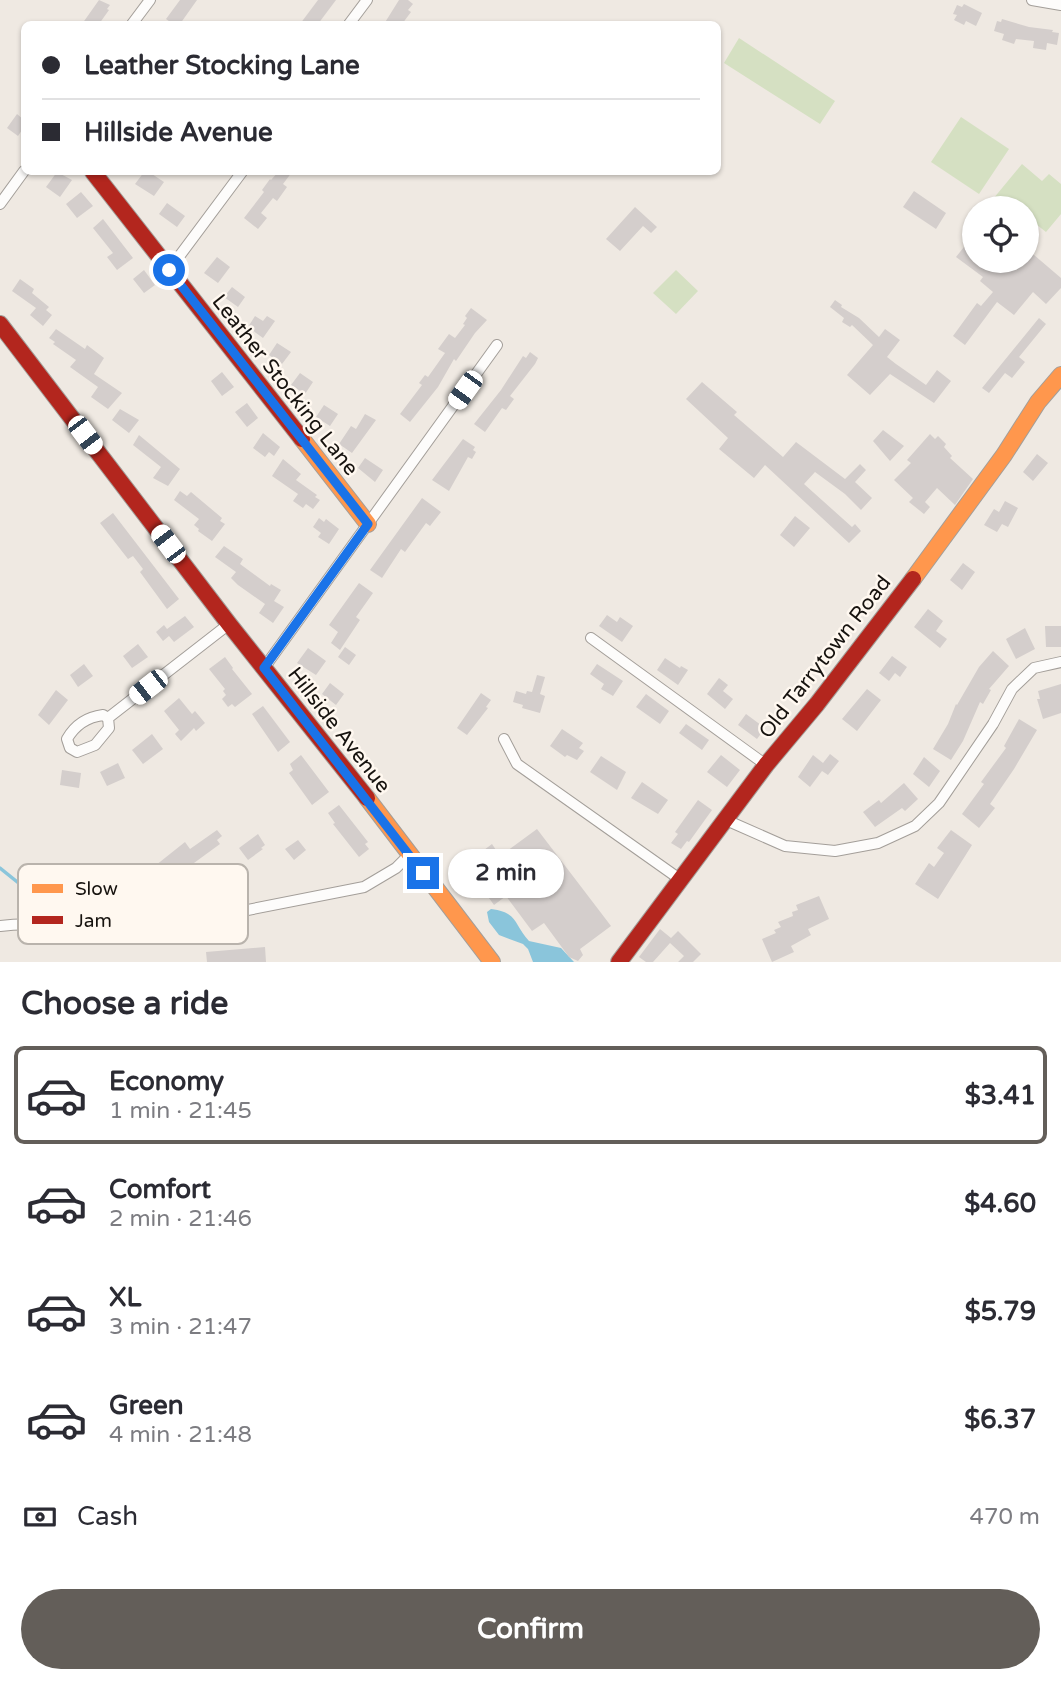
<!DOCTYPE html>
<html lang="en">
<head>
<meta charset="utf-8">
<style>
  :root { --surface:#fff; --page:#f2f2f3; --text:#2b2b33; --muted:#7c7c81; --line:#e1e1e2; --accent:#635e59 }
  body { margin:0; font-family:"Varela Round",sans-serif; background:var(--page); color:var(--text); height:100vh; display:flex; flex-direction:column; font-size:26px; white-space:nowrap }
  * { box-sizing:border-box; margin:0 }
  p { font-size:23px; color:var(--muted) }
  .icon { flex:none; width:38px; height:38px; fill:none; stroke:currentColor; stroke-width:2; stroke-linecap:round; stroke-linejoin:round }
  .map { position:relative; height:962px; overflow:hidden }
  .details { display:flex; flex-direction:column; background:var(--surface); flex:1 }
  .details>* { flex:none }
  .top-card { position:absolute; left:21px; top:21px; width:700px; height:154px; border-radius:10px; box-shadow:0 2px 5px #0004; display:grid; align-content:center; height:154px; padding:0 21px; background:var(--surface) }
  .fabs { position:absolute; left:962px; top:196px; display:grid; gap:14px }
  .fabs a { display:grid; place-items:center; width:77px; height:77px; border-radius:50%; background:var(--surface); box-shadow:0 2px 5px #0004; font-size:35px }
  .end { position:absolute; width:32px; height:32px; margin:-16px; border:9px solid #1a73e8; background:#fff; box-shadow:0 0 0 4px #fff }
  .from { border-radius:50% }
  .bubble { position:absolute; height:49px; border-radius:24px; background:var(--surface); box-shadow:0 2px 5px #0004; font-size:23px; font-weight:800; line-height:49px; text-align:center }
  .car { position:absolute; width:21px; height:42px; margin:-21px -10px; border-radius:9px; box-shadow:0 0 5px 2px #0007; background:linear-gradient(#fff 24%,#345 0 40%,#fff 0 76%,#345 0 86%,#fff 0) }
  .top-card b { display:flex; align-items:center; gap:24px; height:66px; font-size:26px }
  .top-card b+b { border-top:2px solid var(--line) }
  .top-card i { width:18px; height:18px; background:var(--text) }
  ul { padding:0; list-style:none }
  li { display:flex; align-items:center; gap:21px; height:98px; margin:0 14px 10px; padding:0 7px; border:4px solid transparent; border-radius:10px }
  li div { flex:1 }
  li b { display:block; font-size:26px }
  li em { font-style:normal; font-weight:800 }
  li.current { border-color:var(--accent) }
  li>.icon { width:63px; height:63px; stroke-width:1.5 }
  h2 { padding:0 21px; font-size:32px; line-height:84px }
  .pay { display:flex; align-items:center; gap:18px; height:77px; padding:0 21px; font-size:26px }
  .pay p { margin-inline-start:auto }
  .primary-button { display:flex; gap:14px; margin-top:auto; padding:14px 21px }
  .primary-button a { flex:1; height:80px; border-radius:42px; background:var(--accent); color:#fff; font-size:28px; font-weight:800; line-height:80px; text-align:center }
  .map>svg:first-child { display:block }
  .green { fill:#d5e0c2 }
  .water { fill:#8ac5db }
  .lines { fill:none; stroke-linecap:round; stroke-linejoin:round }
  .stream { stroke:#8ac5db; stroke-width:3.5 }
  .building { fill:#d4cecc; fill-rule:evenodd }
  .street-casing { stroke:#a39e99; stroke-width:12 }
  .slow-casing { stroke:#a39e99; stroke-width:18 }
  .jam-casing { stroke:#a39e99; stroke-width:18 }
  .street { stroke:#fdfcfb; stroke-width:10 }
  .slow { stroke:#ff974d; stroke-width:16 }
  .jam { stroke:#b3261e; stroke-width:16 }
  .route { stroke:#1a73e8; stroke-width:9 }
  .labels { text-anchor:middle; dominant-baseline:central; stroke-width:5; stroke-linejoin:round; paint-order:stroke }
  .street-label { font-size:21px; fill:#17130f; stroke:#fff8f0 }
  .key { fill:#fff8f0; stroke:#b9b3ac; stroke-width:2 }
  .key-label { font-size:19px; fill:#17130f }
</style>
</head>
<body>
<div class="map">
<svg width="1061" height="962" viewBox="0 0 1061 962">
  <rect width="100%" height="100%" fill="#efe9e2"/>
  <!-- green -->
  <path class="green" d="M739 38 835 101 820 124 724 63Z
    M961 117 1009 149 979 194 931 162Z
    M1022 164 1042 181 1049 174 1061 184V214L1046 232 1027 217V208H1004L993 199Z
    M676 270 698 291 676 314 653 293Z"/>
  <!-- water -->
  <path class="water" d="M491 909C518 912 514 925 529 941L561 948 574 962H533L528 949 523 944 499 935 489 922 487 912Z"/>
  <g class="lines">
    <!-- stream -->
    <path class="stream" d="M0 868 31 893 43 914"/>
  </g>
  <!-- building -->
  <path class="building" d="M99 0 110 5 107 9 109 10 99 24H82Z
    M180 0H197L180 24H173L166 19Z
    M318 0H336L318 24H300Z
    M399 0H408L413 4 408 10 411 12 402 24H384Z
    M964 4 982 13 976 26 966 21 964 25 954 20 957 15 953 14 957 5 962 7Z
    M1002 19 1029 27 1053 30 1052 32 1059 33 1057 45 1047 43 1046 50 1033 48 1034 41 1016 39 1014 44 1002 40 1004 34 994 31 997 21 1001 22Z
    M17 114 24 120V127L18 136 7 128Z
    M57 172 72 180 60 197 46 187Z
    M144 172H149L164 182 154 196 135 184Z
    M278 172H292L283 184 287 187 277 201 273 198 261 213 267 218 258 229 244 218 264 192 262 190 270 179 271 180Z
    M914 191 946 213 936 229 903 207Z
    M81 192 93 206 77 218 66 204Z
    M167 203 185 216 177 227 159 214Z
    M635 207 657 227 651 233 643 226 620 251 606 239Z
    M103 219 133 258 117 270 107 257 113 253 93 228Z
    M975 233V261H1027V249L1061 278V288L1046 304 1033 292 1014 315 997 302 965 345 953 336 977 303 981 306 993 292 980 281 983 277 956 257Z
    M217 257 230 267 218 283 204 273Z
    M144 270 155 285 144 293 133 279Z
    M20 279 34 289 32 293 49 307 46 310 52 315 43 326 30 315 36 308 12 291Z
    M232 287 245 297 238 307 224 297Z
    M835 300 842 305 841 307 859 318 879 337 885 329 900 340 887 357 896 364 926 385 937 370 951 381 934 403 890 374 870 395 847 375 873 345 852 325 850 327 842 322 844 318 830 307Z
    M471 308 487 320 475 333 456 361 454 359 438 387 410 422 400 414 422 385 419 383 425 375 428 377 445 353 438 349 449 334 455 338 465 325 463 324 467 318 465 316Z
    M255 316 263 321 267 316 275 321 263 338 248 327Z
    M1039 318 1046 324 1019 357 1025 362 1012 378 1005 373 989 393 982 388Z
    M56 329 85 349 87 345 104 358 94 374 122 393 108 409 91 397 98 387 70 367 76 360 53 344 55 342 49 338Z
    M277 343 291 352 282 364 269 355Z
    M530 352 538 358 535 364 510 396 514 399 506 410 502 408 485 432 474 424 501 390 523 356 526 358Z
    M222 372 234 387 222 396 211 381Z
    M300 373 313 382 305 394 291 385Z
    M702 382 737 412 734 415 783 457 796 442 845 479 860 464 866 470 855 482 872 498 861 510 845 494 815 472 804 484 852 527 855 524 861 531 849 543 765 465 754 478 719 449 728 438 686 399Z
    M247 403 258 418 247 427 235 412Z
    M324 405 338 414 330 426 316 417Z
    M120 409 139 420 129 433 112 420Z
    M365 414 376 420 352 453 339 444 351 426 356 429Z
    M883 430 904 446 890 461 873 441Z
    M263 433 280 447 274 456 269 452 265 457 253 448Z
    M930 434 935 439 938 436 946 444 944 447 952 456 950 458 973 479 955 505 937 488 925 502 930 507 924 514 909 502 913 498 894 480 911 463 907 460Z
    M139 435 180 469 168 486 153 478 161 467 133 445Z
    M463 439 475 447 473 450 476 452 472 459 468 457 449 491 432 480Z
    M1037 454 1048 463 1033 481 1023 472Z
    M365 458 383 470 375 482 358 468Z
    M283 459 301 474 296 480 317 495 315 497 320 500 313 509 306 504 303 508 293 501 298 494 272 476Z
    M180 491 187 496 191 492 222 518 220 521 225 524 212 541 198 531 199 529 194 525 199 519 174 500Z
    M422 498 441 512 430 526 426 523 405 552 401 549 382 578 370 570Z
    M1005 501 1018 508 1008 527 1002 524 997 532 984 525 994 509 999 512Z
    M113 513 179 599 167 609 140 572 143 569 133 556 128 559 100 523Z
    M795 516 810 528 794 547 780 535Z
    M319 518 324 522 326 519 339 529 329 544 318 537 321 533 313 527Z
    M224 546 243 559 240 564 270 586 271 584 281 590 274 601 284 607 273 623 259 613 265 604 238 585 231 578 236 572 215 557Z
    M963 563 975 572 962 590 950 580Z
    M359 583 373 593 356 617 360 620 340 650 331 643 338 632 329 625Z
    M928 609 943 621 936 631 947 639 940 648 914 627Z
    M607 615 617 622 620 617 633 626 622 642 599 626Z
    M185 616 194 627 174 642 169 636 163 641 156 632 164 625 167 629Z
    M1045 626H1061V647H1046Z
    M1025 628 1035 649 1016 659 1006 639Z
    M138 644 148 657 132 668 123 656Z
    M345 647 356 655 349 665 338 657Z
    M308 648 326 661 316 675 297 663Z
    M993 651 1009 666 989 689 991 690 983 704 980 702 963 741 951 760 933 749 948 724 956 704 957 705 979 667Z
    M892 656 907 667 900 677 895 673 889 681 879 673Z
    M225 657 233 668 232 669 252 694 235 707 232 704 228 707 222 699 226 695 223 691 225 689 209 669Z
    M665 658 680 668 681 666 688 670 678 685 657 670Z
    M84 664 93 676 78 687 70 675Z
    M597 664 623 681 613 696 601 689 604 684 590 674Z
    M537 675 545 677 540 694 545 696 540 713 522 708 523 705 513 702 516 691 526 694 527 691 532 692Z
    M719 678 728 685 723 691 733 699 725 709 707 694Z
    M330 683 344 694 336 705 322 694Z
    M1061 684V713L1043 719 1037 699H1040L1038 691Z
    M867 689 881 700 857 731 842 719Z
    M56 690 68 700 49 725 38 715Z
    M481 693 491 700 486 707 488 708 467 735 457 728Z
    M646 694 669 711 660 724 636 707Z
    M179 698 192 714 195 711 205 723 196 731 194 728 181 741 175 734 179 730 164 711Z
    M263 706 290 742 278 752 252 714Z
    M746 714 765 728 757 739 738 725Z
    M1019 719 1037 730 1014 769 990 804 995 808 979 828 962 814 984 784 981 782 1006 748 1004 746Z
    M686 724 709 740 702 750 679 733Z
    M562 729 583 743 579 748 584 751 577 760 567 755 565 757 550 746Z
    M152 734 163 749 143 764 132 750Z
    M830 754 839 761 828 775 822 771 810 787 798 777 813 755 823 763Z
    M301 755 329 792 312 805 289 773 293 770 290 764Z
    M721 755 740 770 727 787 707 772Z
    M601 756 626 772 617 790 590 772Z
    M924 757 940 771 929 787 913 774Z
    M118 763 125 778 107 786 100 772Z
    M62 770 81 773 79 788 60 785Z
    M642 782 668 800 658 814 631 798Z
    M904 783 918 799 905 811 902 808 875 827 863 812 879 800 881 803Z
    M698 800 712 810 689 842 687 841 681 849 671 843 678 834 675 832Z
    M339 805 368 842 365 844 369 849 359 857 333 824 335 823 328 813Z
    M537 829 611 926 580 949 583 955 578 961 569 957 544 923 532 931 506 896 494 905 473 876 488 865 480 853 492 844 500 856ZM537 852 552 871 529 889 514 869Z
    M217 830 222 836 217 840 220 844 183 871 181 868 154 891 150 886 124 906 117 897 121 894 119 890 134 879 136 881 185 842 190 849Z
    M951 830 972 845 938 899 915 884 929 863 934 867 944 853 937 848Z
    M258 834 265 845 261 848 263 849 248 860 239 848Z
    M298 840 306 850 294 860 285 849Z
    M819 896 829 919 808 929 811 935 791 946 794 952 772 962 762 939 776 933 774 930 781 927 778 922 793 916 792 912 798 910 796 905Z
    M660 929 671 938 678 931 701 954 693 962H678L684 956 670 943 653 962H646L639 957Z
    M265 947 266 962H207L206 952Z"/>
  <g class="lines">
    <defs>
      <path id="street" d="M1032 0 1061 5
        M132 24 150 0
        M349 24 367 0
        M0 204 24 171
        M169 270 242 172
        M591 638 766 765
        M264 668 497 345
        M103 715 108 718 109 728 95 745 77 752 70 748 67 739C75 725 87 717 103 715Z
        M108 718 229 624
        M504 739 517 764 681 880
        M726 820 785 846 835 851 878 843 915 826 939 803 993 724 1012 689 1034 668 1061 662
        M0 926C48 919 97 935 146 930L364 887 396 868 409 855"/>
      <path id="slow" d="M302 439 368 524
        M913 579 1004 455 1038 402 1061 375
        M367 798 492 962"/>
      <path id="jam" d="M93 172 302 439
        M0 324 229 624 367 798
        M619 962 766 765 817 704 913 579"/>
    </defs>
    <!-- street casing -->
    <use href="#street" class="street-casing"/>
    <!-- slow casing -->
    <use href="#slow" class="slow-casing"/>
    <!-- jam casing -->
    <use href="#jam" class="jam-casing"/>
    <!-- street -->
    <use href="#street" class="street"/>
    <!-- slow -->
    <use href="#slow" class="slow"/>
    <!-- jam -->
    <use href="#jam" class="jam"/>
  </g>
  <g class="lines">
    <!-- route -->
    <path class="route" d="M169 270 368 524 264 668 423 873"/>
  </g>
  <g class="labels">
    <!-- street labels -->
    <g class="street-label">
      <text transform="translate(285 385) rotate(52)">Leather Stocking Lane</text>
      <text transform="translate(825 657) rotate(-52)">Old Tarrytown Road</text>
      <text transform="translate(339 730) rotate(52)">Hillside Avenue</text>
    </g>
  </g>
  <!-- legend -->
  <rect x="18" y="864" width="230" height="80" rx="10" class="key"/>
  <rect x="32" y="884" width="31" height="9" fill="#ff974d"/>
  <rect x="32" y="916" width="31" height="8" fill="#b3261e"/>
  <g class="key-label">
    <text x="75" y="895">Slow</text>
    <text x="75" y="927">Jam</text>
  </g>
</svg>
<div class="fabs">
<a><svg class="icon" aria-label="locate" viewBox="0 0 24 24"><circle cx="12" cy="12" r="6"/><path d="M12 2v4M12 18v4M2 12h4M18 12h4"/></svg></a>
</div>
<i class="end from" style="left:169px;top:270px"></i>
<i class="end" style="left:423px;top:873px"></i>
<div class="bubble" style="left:448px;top:849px;width:116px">2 min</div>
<i class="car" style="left:465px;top:390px;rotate:216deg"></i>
<i class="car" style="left:85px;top:435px;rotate:143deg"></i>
<i class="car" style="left:168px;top:544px;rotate:323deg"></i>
<i class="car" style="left:148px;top:687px;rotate:232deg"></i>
<div class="top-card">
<b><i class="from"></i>Leather Stocking Lane</b>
<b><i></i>Hillside Avenue</b>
</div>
</div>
<section class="details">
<h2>Choose a ride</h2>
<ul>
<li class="current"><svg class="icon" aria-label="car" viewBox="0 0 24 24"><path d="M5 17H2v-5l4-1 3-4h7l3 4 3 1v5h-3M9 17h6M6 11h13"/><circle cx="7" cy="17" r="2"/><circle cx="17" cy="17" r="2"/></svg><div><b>Economy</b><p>1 min · 21:45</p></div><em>$3.41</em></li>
<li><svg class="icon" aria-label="car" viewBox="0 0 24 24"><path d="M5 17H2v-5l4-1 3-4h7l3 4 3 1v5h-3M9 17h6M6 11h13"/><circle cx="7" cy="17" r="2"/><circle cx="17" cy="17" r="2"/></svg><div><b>Comfort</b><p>2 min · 21:46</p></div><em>$4.60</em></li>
<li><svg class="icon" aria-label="car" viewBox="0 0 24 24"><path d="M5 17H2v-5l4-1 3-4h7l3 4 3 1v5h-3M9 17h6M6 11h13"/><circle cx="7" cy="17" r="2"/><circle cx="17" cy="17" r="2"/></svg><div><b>XL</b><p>3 min · 21:47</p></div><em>$5.79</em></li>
<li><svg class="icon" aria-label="car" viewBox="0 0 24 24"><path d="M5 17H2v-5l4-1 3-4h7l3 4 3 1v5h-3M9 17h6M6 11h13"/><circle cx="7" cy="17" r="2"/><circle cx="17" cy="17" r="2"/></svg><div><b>Green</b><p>4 min · 21:48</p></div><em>$6.37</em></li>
</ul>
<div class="pay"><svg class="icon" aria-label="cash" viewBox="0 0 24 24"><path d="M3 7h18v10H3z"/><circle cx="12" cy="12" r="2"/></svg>Cash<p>470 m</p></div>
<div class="primary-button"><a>Confirm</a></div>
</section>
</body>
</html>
